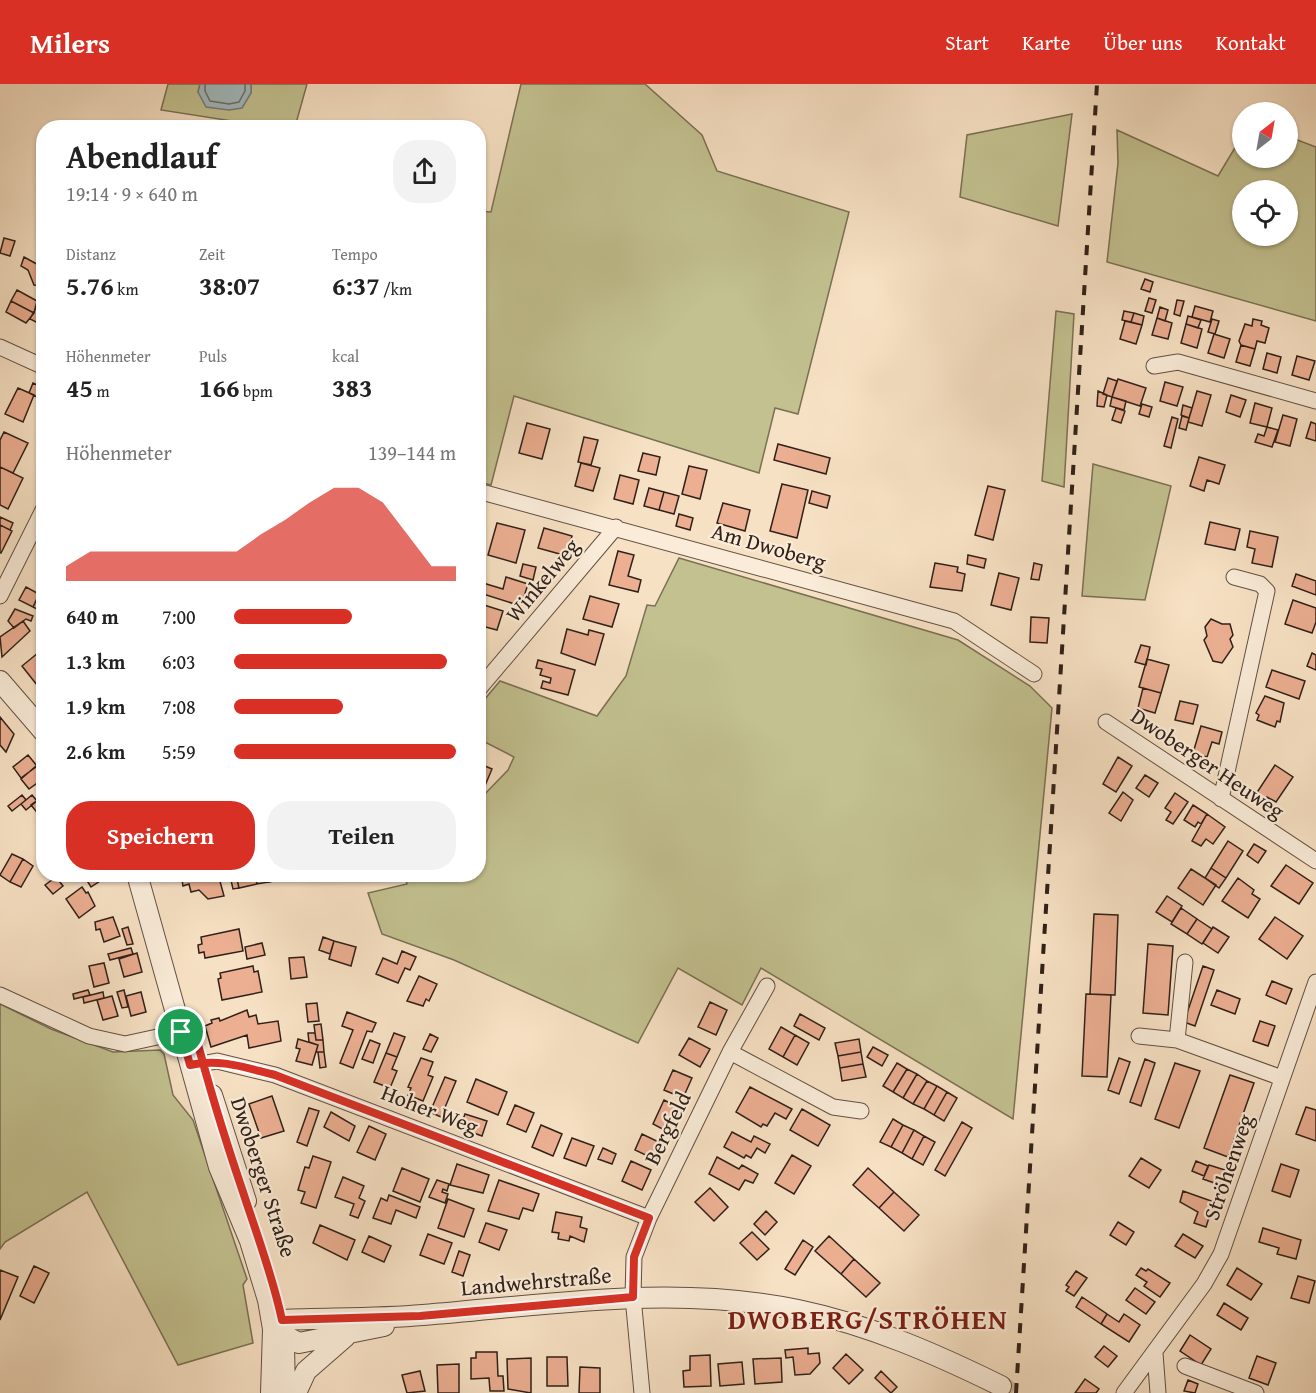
<!DOCTYPE html>
<html lang="de">
<meta charset="utf-8">
<style>
:root{--surface:#fff;--page:#f2f2f2;--text:#222;--muted:#767676;--accent:#d93025}
body{margin:0;font-family:"Gentium Book Plus",serif;background:var(--page);color:var(--text);height:100vh;display:flex;flex-direction:column;font-size:22px;white-space:nowrap}
*{box-sizing:border-box;margin:0}
p{font-size:20px;color:var(--muted)}
.icon{flex:none;width:33px;height:33px;fill:none;stroke:currentColor;stroke-width:2;stroke-linecap:round;stroke-linejoin:round}
.map{position:relative;flex:1;overflow:hidden}
.panel{position:absolute;left:36px;top:36px;width:450px;height:762px;display:flex;flex-direction:column;background:var(--surface);border-radius:24px;box-shadow:0 2px 4px #0004}
.panel>*{flex:none}
.needle{width:39px;rotate:31deg}
.tools{position:absolute;left:1232px;top:18px;display:grid;gap:12px}
.tools a{display:grid;place-items:center;width:66px;height:66px;border-radius:50%;background:var(--surface);box-shadow:0 2px 4px #0004;font-size:30px}
.pin{position:absolute;display:grid;place-items:center;width:51px;height:51px;color:#fff;margin:-26px;border:3px solid #fff;border-radius:50%;box-shadow:0 2px 6px #0007}
.round{display:grid;place-items:center;flex:none;width:63px;height:63px;border-radius:24px;background:var(--page)}
.summary{display:flex;align-items:center;justify-content:space-between;height:102px;padding:0 30px}
h1{font-size:33px;font-weight:600;line-height:45px}
.metrics{display:grid;grid-template-columns:repeat(3,1fr);gap:9px;height:102px;padding:6px 30px}
.metrics div{display:grid;align-content:center}
.metrics b{font-size:26px;font-weight:600}
.metrics small{font-size:16px;font-weight:400}
.metrics p{font-size:16px}
.chart{height:168px;padding:12px 30px}
.chart p{display:flex;justify-content:space-between}
.chart svg{width:100%;height:108px;margin-top:6px;fill:var(--accent);opacity:.7}
.action{display:flex;gap:12px;margin-top:auto;padding:12px 30px}
.action a{flex:1;height:69px;border-radius:24px;background:var(--accent);color:#fff;font-size:24px;font-weight:600;line-height:69px;text-align:center}
.action a+a{background:var(--page);color:var(--text)}
ul{padding:0 30px;list-style:none;font-size:20px}
li{display:grid;grid-template-columns:96px 72px 1fr;align-items:center;height:45px}
li i{height:15px;border-radius:8px;background:var(--accent)}
header{display:flex;align-items:center;gap:36px;box-sizing:border-box;height:84px;padding:0 30px;background:var(--accent);color:#fff}
header strong{font-size:28px}
nav{display:flex;gap:33px;margin-inline-start:auto;font-size:21px}
.map>svg:first-child{display:block}
</style>
<header>
<strong>Milers</strong>
<nav><a>Start</a><a>Karte</a><a>Über uns</a><a>Kontakt</a></nav>
</header>
<div class="map">
<svg width="1316" height="1309" viewBox="0 0 1316 1309">
<rect width="100%" height="100%" fill="#f7e1c4"/>
<filter id="stains"><feTurbulence type="fractalNoise" baseFrequency=".00333" numOctaves="4"/><feColorMatrix values="0 0 0 0 .2 0 0 0 0 .09 0 0 0 0 .02 0 0 0 .5 -.17"/></filter>
<radialGradient id="worn" r=".72"><stop offset=".6" stop-color="#630" stop-opacity="0"/><stop offset="1" stop-color="#630" stop-opacity=".3"/></radialGradient>
<path fill="#c3c190" stroke="#7a7054" stroke-width="1.5" fill-rule="evenodd" d="M168 0H200L198 8 251 9V0H307L295 43H270L161 26Z
M521 0H645L702 51 717 87 849 128 798 330 775 324 759 389 514 312 491 401 479 398V127L491 128Z
M1072 30 1058 142 960 113 967 51Z
M1117 46 1218 92 1242 52V74H1287V52L1316 63V237L1107 178 1118 79ZM1242 106H1287V152H1242Z
M1056 227 1074 230 1064 403 1042 397Z
M1093 380 1171 402 1145 516 1082 512Z
M679 474 958 556 1030 602 1052 624 1013 1035 761 884 742 921 678 884 638 959 454 876 382 850 368 809 407 800 405 791 478 790 479 716 508 686 514 673 479 655V622L500 597 597 632 626 592 647 521 655 522Z
M0 920 51 945 113 968 160 966 164 970 173 1011 193 1036 247 1195 243 1201 253 1259 178 1281 87 1108 5 1158 0 1165Z"/>
<path fill="#a2bbbf" stroke="#747d7d" stroke-width="1.5" d="M200 0H251V9L242 24 229 26 206 23 198 8Z"/>
<g fill="none" stroke-linecap="round" stroke-linejoin="round">
<path stroke="#696e6c" stroke-width="1.5" d="M205 0V7L210 17 229 20 239 18 245 7V0"/>
</g>
<path fill="#ecaf92" stroke="#302019" stroke-width="1.5" d="M4 154 15 157 10 172 0 169Z
M24 173 44 184V202L34 201 28 186 21 182Z
M1145 195 1153 198 1150 208 1141 205Z
M17 206 37 217 34 229 11 217Z
M1149 214 1156 216 1152 229 1145 227Z
M1177 216 1184 217 1180 232 1174 230Z
M11 217 34 229 26 239 6 228Z
M37 222 44 225 40 240 30 235Z
M1195 222 1213 227 1210 238 1192 233Z
M1160 223 1168 226 1165 237 1157 234Z
M1124 227 1134 229 1131 238 1122 236Z
M1134 229 1144 232 1142 241 1131 238Z
M1188 232 1201 236 1198 244 1186 240Z
M1157 234 1172 239 1168 255 1152 251Z
M1212 235 1219 237 1215 250 1208 248Z
M1253 235 1262 237 1261 241 1269 244 1265 259 1257 257 1255 265 1241 261 1239 257 1245 240 1252 242Z
M1125 237 1142 241 1136 260 1120 255Z
M1186 240 1202 245 1197 264 1181 259Z
M1214 250 1230 255 1224 274 1208 269Z
M1241 261 1255 265 1250 282 1236 278Z
M1267 269 1281 273 1277 289 1263 285Z
M1297 272 1315 277 1309 296 1292 291Z
M1108 294 1117 297 1112 313 1103 310Z
M1118 295 1146 304 1140 322 1112 313Z
M1165 298 1183 303 1177 322 1160 317Z
M33 299 44 304 39 314 29 309Z
M18 304 34 311 23 338 5 330Z
M1098 307 1107 311 1104 323 1097 322Z
M1197 307 1211 311 1202 342 1188 338Z
M1231 311 1246 316 1240 333 1226 328Z
M1112 313 1126 317 1124 326 1110 322Z
M1255 319 1272 324 1267 343 1250 339Z
M1142 320 1152 323 1149 333 1139 330Z
M1183 321 1192 324 1189 334 1181 331Z
M1116 324 1125 327 1121 339 1112 336Z
M1283 331 1297 335 1290 362 1275 358Z
M1182 332 1189 334 1186 346 1179 344Z
M1172 333 1178 335 1171 364 1164 362Z
M1311 338 1316 340V357L1306 354Z
M527 339 550 345 542 375 519 369Z
M1267 343 1278 346 1272 363 1255 358 1258 350 1264 352Z
M4 348 28 359 13 389 0 383V356Z
M584 353 598 356 591 381 578 378Z
M778 360 830 374 826 390 774 376Z
M643 369 660 373 656 391 638 387Z
M1199 373 1225 381 1219 400 1207 396 1204 407 1190 402Z
M581 379 600 384 593 407 575 402Z
M689 382 707 386 700 415 682 410Z
M0 383 23 394 8 425 0 421Z
M620 391 639 396 633 420 614 415Z
M782 400 808 406 797 454 770 447Z
M988 402 1005 406 993 456 975 451Z
M649 404 664 408 659 426 644 422Z
M812 407 830 412 827 424 809 419Z
M664 408 679 412 674 430 659 426Z
M723 419 750 426 745 447 717 439Z
M679 430 693 434 690 446 676 442Z
M0 433 13 439 10 446 0 441Z
M1210 438 1240 445 1235 466 1205 460Z
M497 439 525 446 516 479 488 471Z
M0 441 12 447 1 469H0Z
M544 444 572 452 567 472 538 464Z
M1250 447 1278 453 1272 483 1252 479 1255 465 1247 463Z
M618 467 634 471 628 492 641 496 638 508 609 501Z
M968 471 986 475 984 484 967 480Z
M935 479 958 483 957 488 965 490 962 507 930 503Z
M1034 479 1042 481 1039 496 1031 495Z
M523 480 536 483 533 496 520 492Z
M999 489 1019 494 1011 526 991 521Z
M1296 490 1316 497V511L1292 502Z
M506 493 528 500 521 522 480 509 483 499 503 505Z
M26 503 39 510 33 523 19 516Z
M40 509 44 511V529L33 523Z
M590 512 619 520 612 543 583 535Z
M1293 516 1316 524V538L1312 549 1285 540Z
M484 521 503 527 497 546 478 541Z
M15 525 33 532 31 537 26 535 14 544 8 537Z
M1031 533 1049 534 1047 559 1030 558Z
M1211 535 1222 540H1230L1233 551 1230 555 1233 563 1222 579 1213 577 1204 556 1207 552 1205 543Z
M23 537 30 547 2 573 0 553Z
M567 545 588 551 589 546 604 550 595 581 561 569Z
M1141 561 1150 563 1146 581 1135 578Z
M44 564V596L37 601 22 582Z
M1312 569 1316 571V586L1307 582Z
M1147 575 1169 581 1161 609 1139 603Z
M538 576 575 586 568 611 541 604 543 597 550 599 551 594 540 591 542 585 536 584Z
M1272 586 1305 597 1299 615 1266 603Z
M1143 604 1161 609 1155 629 1138 624Z
M1265 612 1284 619 1280 638 1277 637 1275 643 1257 636 1259 631 1256 629Z
M1180 617 1198 621 1193 640 1175 636Z
M0 633 14 650 6 668 0 661Z
M1201 642 1222 648 1219 660 1212 658 1207 673 1193 669Z
M28 671 37 682 21 694 13 683Z
M1118 673 1132 682 1116 708 1103 700Z
M478 679 492 685 484 704 478 702Z
M1275 681 1293 693 1276 718 1267 713 1263 718 1254 713Z
M36 682 44 694 29 705 21 695Z
M1145 691 1158 699 1149 713 1136 704Z
M1123 708 1133 716 1121 737 1109 729Z
M1175 709 1188 718 1173 740 1166 736 1171 728 1165 724Z
M22 711 26 716 12 727 8 722Z
M32 711 37 717 26 726 21 720Z
M42 713 44 727 39 731 31 721Z
M1193 721 1207 730 1201 740 1198 738 1195 743 1184 736Z
M1207 730 1225 743 1213 760 1206 755 1201 762 1192 757Z
M1228 757 1243 767 1226 794 1211 784Z
M1254 760 1266 767 1258 779 1247 771Z
M12 770 23 775 10 798 0 791Z
M23 775 33 782 21 803 10 798Z
M1286 781 1313 799 1299 820 1271 802Z
M1211 784 1226 794 1219 804 1205 794Z
M1191 785 1216 801 1203 821 1178 804Z
M87 790H104L106 793 91 803 84 792Z
M181 790H218L224 812 208 815 199 806 191 808 189 800 183 802Z
M255 790 257 800 239 804 236 790Z
M267 790H286L287 794 269 798Z
M267 790 269 798 257 800 255 791Z
M236 791 239 804 233 805 230 792Z
M56 793 63 802 53 810 45 801Z
M1238 794 1254 806 1252 810 1260 815 1248 834 1222 817Z
M82 803 86 809 88 808 95 822 79 834 66 815Z
M1167 812 1182 822 1172 838 1156 828Z
M1181 824 1197 835 1187 850 1171 840Z
M1094 830 1118 831 1115 911 1090 910Z
M113 833 120 852 104 858 100 845 96 846 95 838Z
M1275 833 1303 852 1287 875 1259 855Z
M1197 835 1212 845 1202 860 1187 850Z
M128 843 133 860 127 861 122 845Z
M1213 843 1229 853 1218 869 1203 859Z
M239 845 243 867 205 874 204 868 199 869 198 861 202 860 201 853Z
M323 853 334 857 330 870 319 866Z
M334 857 356 863 351 882 329 875Z
M262 859 265 871 247 875 245 863Z
M1148 860 1173 862 1168 931 1143 929Z
M131 864 133 870 110 876 108 870Z
M402 867 416 873 410 886 405 884 398 899 376 890 383 874 397 880Z
M137 869 142 888 124 893 119 875Z
M304 873 307 893 291 895 289 874Z
M104 879 109 899 94 903 89 882Z
M253 882 254 888 258 887 262 908 222 916 218 895 221 894 220 889Z
M1203 882 1214 886 1195 942 1184 938Z
M419 892 437 900 429 917 426 915 423 922 407 917Z
M1272 897 1292 905 1286 920 1266 911Z
M88 906 90 911 74 915 73 910Z
M124 906 128 923 122 924 117 908Z
M1217 906 1240 915 1235 930 1211 921Z
M103 908 104 914 84 919 83 913Z
M141 908 146 928 131 932 126 912Z
M1086 910 1111 911 1107 993 1082 992Z
M112 912 118 932 103 936 97 916Z
M710 918 727 926 716 951 698 943Z
M317 919 319 937 308 938 306 920Z
M247 926 249 933 256 931 258 940 278 937 281 957 249 964 247 951 211 963 205 942 212 939 211 936 219 934 220 937Z
M347 928 376 939 372 948 367 947 353 984 340 979 353 946 342 942Z
M800 930 825 944 819 956 794 942Z
M1260 937 1275 942 1268 962 1253 957Z
M321 940 323 956H316L314 941Z
M781 943 795 951 783 973 769 965Z
M308 949H315L316 956H323L324 968H316L318 961 309 958Z
M394 949 405 953 397 973 386 969Z
M430 950 438 954 431 968 423 965Z
M795 951 809 959 797 981 783 973Z
M689 954 710 965 700 983 679 971Z
M298 955 318 961 312 981 296 977 300 965 296 964Z
M859 955 861 968 838 972 835 959Z
M370 956 380 960 373 979 362 975Z
M873 963 888 971 882 982 867 973Z
M318 968H324L326 983 320 984Z
M861 968 863 980 840 984 838 972Z
M386 969 397 973 392 985 397 987 390 1004 374 998Z
M421 974 433 978 428 991 433 993 423 1017 408 1011 411 1004 408 1003Z
M1119 974 1130 978 1119 1010 1108 1006Z
M1145 975 1155 979 1141 1022 1130 1018Z
M897 979 907 985 893 1008 883 1002Z
M1175 979 1200 987 1179 1044 1155 1035Z
M863 980 866 993 842 997 840 984Z
M907 985 917 990 903 1014 893 1008Z
M673 986 692 994 683 1014 664 1006Z
M917 990 927 997 913 1020 903 1014Z
M1230 991 1254 999 1228 1073 1204 1064Z
M445 993 456 997 441 1033 430 1028Z
M476 995 507 1008 498 1031 467 1018Z
M927 997 937 1002 924 1025 913 1020Z
M937 1002 947 1008 934 1031 924 1025Z
M750 1003 792 1025 786 1035 775 1029 767 1042 763 1040 761 1043 736 1028Z
M947 1008 957 1014 944 1037 934 1031Z
M272 1012 284 1047 261 1054 249 1020Z
M664 1016 680 1024 668 1048 653 1040Z
M515 1021 534 1029 526 1048 507 1040Z
M1306 1023 1316 1026V1057L1296 1050Z
M309 1024 319 1027 307 1062 297 1058Z
M802 1025 830 1041 818 1062 790 1046Z
M331 1028 355 1042 349 1057 324 1043Z
M465 1030 487 1037 482 1052 460 1044Z
M893 1035 903 1041 891 1063 880 1058Z
M962 1038 972 1044 945 1092 935 1086Z
M541 1041 562 1050 553 1072 532 1063Z
M903 1041 914 1046 902 1069 891 1063Z
M369 1042 386 1050 375 1076 357 1068Z
M914 1046 924 1052 912 1075 902 1069Z
M732 1048 751 1058 754 1052 770 1060 765 1069 757 1064 751 1074 746 1071 744 1074 724 1063Z
M642 1050 663 1060 656 1076 635 1066Z
M924 1052 935 1058 923 1081 912 1075Z
M572 1054 594 1062 586 1082 564 1074Z
M603 1064 616 1070 612 1080 598 1075Z
M792 1071 811 1082 794 1110 775 1099Z
M313 1072 331 1078 316 1124 301 1119 305 1108 298 1106 305 1083 309 1084Z
M717 1073 739 1085 742 1081 758 1090 753 1099 745 1096 739 1106 709 1090Z
M1141 1074 1161 1086 1149 1104 1129 1092Z
M631 1077 651 1086 642 1106 622 1097Z
M1196 1077 1208 1082 1204 1092 1192 1087Z
M457 1080 489 1091 483 1109 450 1101Z
M1281 1080 1299 1086 1290 1113 1272 1107Z
M1209 1081 1225 1086 1220 1101 1203 1095Z
M402 1084 429 1095 420 1118 393 1107Z
M868 1084 894 1108 879 1124 853 1101Z
M343 1093 364 1102 359 1114 365 1117 358 1134 350 1131 354 1120 335 1113Z
M437 1096 449 1100 447 1107 443 1105 442 1108 448 1110 445 1119 429 1113Z
M499 1096 539 1110 533 1127 523 1124 519 1135 488 1127Z
M710 1104 728 1123 714 1137 695 1118Z
M1183 1107 1214 1118 1206 1143 1194 1139 1198 1128 1180 1118Z
M894 1108 919 1131 904 1147 879 1124Z
M389 1111 420 1123 416 1134 396 1126 391 1140 373 1134 381 1114 387 1117Z
M448 1115 474 1125 464 1153 438 1144Z
M766 1127 777 1138 765 1151 754 1140Z
M556 1128 582 1133 580 1143 587 1145 584 1158 570 1152 569 1157 558 1155 559 1149 552 1148Z
M1118 1138 1134 1148 1126 1161 1110 1151Z
M486 1139 507 1146 499 1166 479 1158Z
M320 1141 355 1156 347 1176 313 1159Z
M1263 1144 1301 1156 1296 1175 1277 1170 1279 1164 1259 1158Z
M752 1148 769 1165 757 1176 740 1159Z
M428 1150 452 1159 444 1180 420 1171Z
M1183 1150 1203 1162 1195 1174 1175 1162Z
M369 1152 391 1162 384 1178 362 1168Z
M829 1152 854 1175 841 1190 815 1167Z
M803 1156 813 1163 795 1191 785 1185Z
M459 1167 470 1171 463 1192 452 1188Z
M854 1175 880 1199 866 1213 841 1190Z
M34 1182 49 1189 34 1219 20 1212Z
M1141 1184 1146 1187 1148 1185 1170 1199 1160 1213 1144 1202 1147 1198 1136 1191Z
M1237 1184 1262 1200 1251 1216 1227 1201Z
M0 1186 18 1193 0 1236Z
M1076 1187 1087 1194 1074 1212 1066 1207 1069 1203 1066 1201Z
M1298 1192 1315 1197 1309 1219 1291 1214Z
M1135 1204 1155 1218 1146 1230 1126 1216Z
M1082 1213 1107 1230 1101 1240 1076 1223Z
M1224 1219 1248 1234 1241 1246 1217 1231Z
M1107 1230 1119 1238 1124 1230 1140 1241 1129 1258 1101 1240Z
M1190 1251 1211 1265 1201 1281 1180 1267Z
M1104 1262 1117 1272 1108 1283 1095 1273Z
M808 1264V1270L819 1269 820 1279 810 1290 795 1291 793 1273 786 1274 785 1266Z
M476 1268H497L498 1292H503L504 1307H490L489 1294 471 1295V1274H476Z
M846 1270 863 1286 849 1300 833 1284Z
M710 1271 711 1302 684 1303 683 1287 690 1286V1272Z
M1257 1272 1276 1279 1268 1301 1249 1294Z
M547 1273H567L568 1302H547Z
M531 1274V1309L508 1305 507 1275Z
M781 1274 782 1298 755 1300 753 1275Z
M742 1278 744 1300 720 1302 718 1280Z
M459 1280V1309H438L437 1281Z
M580 1283 600 1284V1309H579Z
M420 1287 425 1307 407 1309 402 1291Z
M881 1287 897 1303 891 1309 875 1294Z
M1085 1295 1099 1305 1096 1309H1075Z
M1188 1296 1198 1300 1195 1309 1184 1307Z"/>
<g fill="none" stroke-linecap="round" stroke-linejoin="round">
<path stroke="#cfbaa2" stroke-width="20" stroke-dasharray="20 10" stroke-linecap="butt" d="M1001 1302 1012 1309"/>
<defs>
<path id="minor" d="M0 263 44 283
M1154 282 1178 278 1316 317
M478 407 954 537 1034 590
M0 512 44 424
M478 606 616 443
M1106 638 1316 777
M1221 715 1267 507 1260 500 1234 493
M0 911 89 952 125 960 194 945
M1139 952 1177 956 1282 994
M1177 956 1185 878
M730 968 833 1023 861 1027
M190 982 217 977 275 991 649 1134
M1155 1269 1158 1309
M1185 1282 1256 1309
M642 1309 633 1213 634 1173 649 1134 730 968 767 902
M1124 1309 1204 1200 1221 1170 1316 898"/>
<path id="tertiary" d="M0 597 44 648
M137 790 219 1083 250 1157 268 1216 273 1245 271 1309
M212 1011 246 1117
M273 1245 282 1236C329 1234 376 1235 423 1231 548 1221 673 1200 798 1226 870 1241 936 1270 1001 1302
M275 1247 299 1259 384 1242
M284 1261 285 1309
M296 1309 306 1287 345 1253"/>
</defs>
<use href="#minor" stroke="#625044" stroke-width="17"/>
<use href="#tertiary" stroke="#625044" stroke-width="22"/>
<use href="#minor" stroke="#faecd9" stroke-width="15"/>
<use href="#tertiary" stroke="#faecd9" stroke-width="20"/>
<path stroke="#302019" stroke-width="4" stroke-dasharray="10 10" stroke-linecap="butt" d="M1016 1309 1097 0"/>
</g>
<g fill="none" stroke-linecap="round" stroke-linejoin="round">
<defs>
<path id="route" d="M181 948 190 981C220 974 246 984 275 991L649 1134 634 1173 633 1213 420 1232 282 1236C273 1193 257 1151 243 1108 225 1055 208 1000 194 945L181 948"/>
</defs>
<use href="#route" stroke="#fff" stroke-width="12"/>
<use href="#route" stroke="#d93025" stroke-width="8"/>
</g>
<g text-anchor="middle" stroke-width="4.5" stroke-linejoin="round" paint-order="stroke">
<g font-size="22" fill="#302019" stroke="#faecd9">
<text transform="translate(769 462) rotate(16)" y="8">Am Dwoberg</text>
<text transform="translate(542 496) rotate(-50)" y="8">Winkelweg</text>
<text transform="translate(1208 679) rotate(34)" y="8">Dwoberger Heuweg</text>
<text transform="translate(430 1025) rotate(21)" y="8">Hoher Weg</text>
<text transform="translate(667 1044) rotate(-64)" y="8">Bergfeld</text>
<text transform="translate(1228 1083) rotate(-71)" y="8">Ströhenweg</text>
<text transform="translate(264 1093) rotate(72)" y="8">Dwoberger Straße</text>
<text transform="translate(536 1197) rotate(-5)" y="8">Landwehrstraße</text>
</g>
<g font-size="28" font-weight="bold" letter-spacing="1.5" fill="#7a1f14" stroke="#faecd9">
<text x="868" y="1245">DWOBERG/STRÖHEN</text>
</g>
</g>
<rect width="100%" height="100%" filter="url(#stains)"/>
<rect width="100%" height="100%" fill="url(#worn)"/>
</svg>
<div class="tools">
<a><svg class="needle" viewBox="-14 -14 28 28"><path d="M0-13l5 13h-10z" fill="#e53935"/><path d="M0 13l5-13h-10z" fill="#767676"/></svg></a>
<a><svg class="icon" aria-label="locate" viewBox="0 0 24 24"><circle cx="12" cy="12" r="6"/><path d="M12 2v4M12 18v4M2 12h4M18 12h4"/></svg></a>
</div>
<div class="pin" style="left:181px;top:948px;background:#1e9e55"><svg class="icon" aria-label="arrive" viewBox="0 0 24 24"><path d="M6 21V4h12l-3 4 3 4H6"/></svg></div>
<section class="panel">
<div class="summary"><div><h1>Abendlauf</h1><p>19:14 · 9 × 640 m</p></div><a class="round"><svg class="icon" aria-label="share" viewBox="0 0 24 24"><path d="M12 15V3M7 8l5-5 5 5M5 13v7h14v-7"/></svg></a></div>
<div class="metrics">
<div><p>Distanz</p><b>5.76<small> km</small></b></div>
<div><p>Zeit</p><b>38:07</b></div>
<div><p>Tempo</p><b>6:37<small> /km</small></b></div>
</div>
<div class="metrics">
<div><p>Höhenmeter</p><b>45<small> m</small></b></div>
<div><p>Puls</p><b>166<small> bpm</small></b></div>
<div><p>kcal</p><b>383</b></div>
</div>
<div class="chart"><p><span>Höhenmeter</span>139–144 m</p>
<svg viewBox="0 0 160 44" preserveAspectRatio="none"><path d="M0 44V38L10 32L20 32L30 32L40 32L50 32L60 32L70 32L80 25L90 19L100 12L110 6L120 6L130 12L140 25L150 38L160 38V44z"/></svg>
</div>
<ul>
<li><b>640 m</b>7:00<i style="width:53%"></i></li>
<li><b>1.3 km</b>6:03<i style="width:96%"></i></li>
<li><b>1.9 km</b>7:08<i style="width:49%"></i></li>
<li><b>2.6 km</b>5:59<i style="width:100%"></i></li>
</ul>
<div class="action"><a>Speichern</a><a>Teilen</a></div>
</section>
</div>
